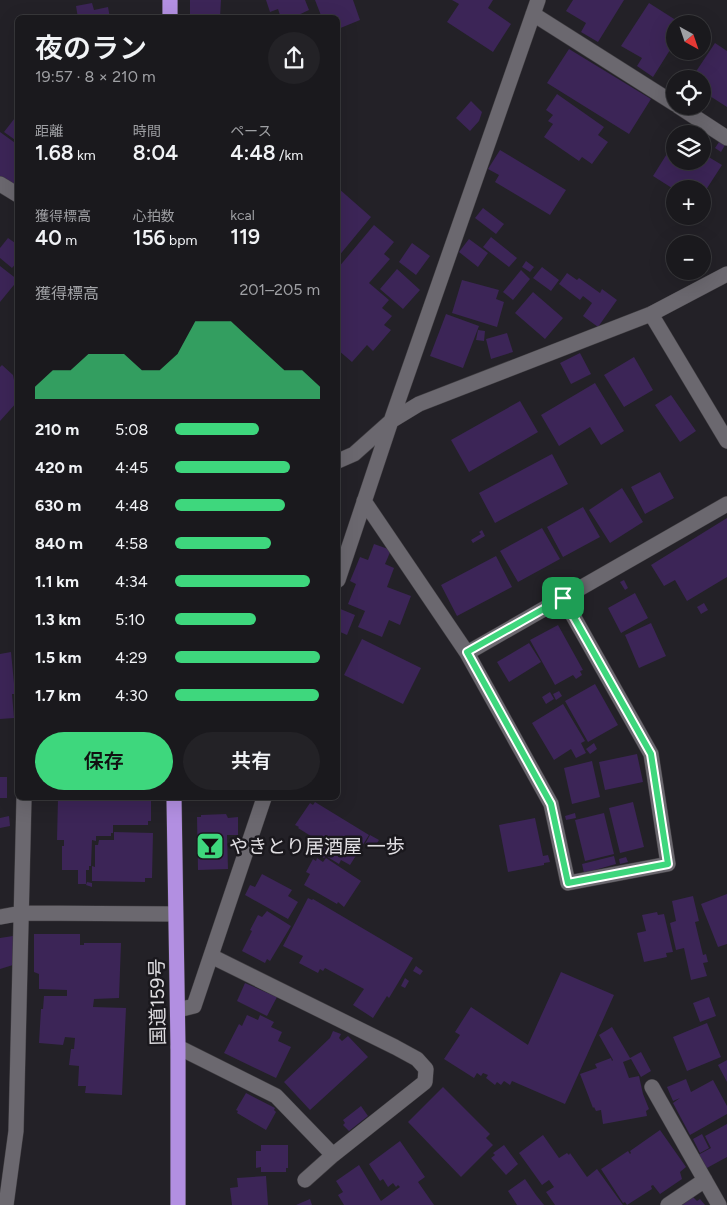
<!DOCTYPE html>
<html lang="ja">
<meta charset="utf-8">
<style>
:root{--surface:#1a191d;--page:#232226;--text:#f1f3f6;--muted:#9fa0a4;--line:#38383b;--accent:#3ed77d}
body{margin:0;font-family:Figtree,"Noto Sans JP",sans-serif;background:var(--page);color:var(--text);height:100vh;display:flex;flex-direction:column;font-size:19px;white-space:nowrap}
*{box-sizing:border-box;margin:0}
p{font-size:16px;color:var(--muted)}
.icon{flex:none;width:28px;height:28px;fill:none;stroke:currentColor;stroke-width:2;stroke-linecap:round;stroke-linejoin:round}
.map{position:relative;flex:1;overflow:hidden}
.sheet{position:absolute;left:15px;top:15px;width:325px;height:785px;display:flex;flex-direction:column;background:var(--surface);border-radius:8px;box-shadow:0 5px 20px #0002,0 0 0 1px var(--line)}
.sheet>*{flex:none}
.needle{width:32px;rotate:140deg}
.fabs{position:absolute;left:666px;top:15px;display:grid;gap:10px}
.fabs a{display:grid;place-items:center;width:45px;height:45px;border-radius:50%;background:var(--surface);box-shadow:0 5px 20px #0002,0 0 0 1px var(--line);font-size:25px}
.pin{position:absolute;display:grid;place-items:center;width:42px;height:42px;color:#fff;margin:-21px;border-radius:10px;box-shadow:0 2px 8px #0006}
.round{display:grid;place-items:center;flex:none;width:52px;height:52px;border-radius:26px;background:var(--page)}
.summary{display:flex;align-items:center;justify-content:space-between;height:85px;padding:0 20px}
h1{font-size:28px;font-weight:600;line-height:38px}
.metrics{display:grid;grid-template-columns:repeat(3,1fr);gap:8px;height:85px;padding:5px 20px}
.metrics div{display:grid;align-content:center}
.metrics b{font-size:21px;font-weight:600}
.metrics small{font-size:14px;font-weight:400}
.metrics p{font-size:14px}
.chart{height:140px;padding:10px 20px}
.chart p{display:flex;justify-content:space-between}
.chart svg{width:100%;height:90px;margin-top:5px;fill:var(--accent);opacity:.7}
.primary-button{display:flex;gap:10px;margin-top:auto;padding:10px 20px}
.primary-button a{flex:1;height:58px;border-radius:30px;background:var(--accent);color:#111;font-size:20px;font-weight:600;line-height:58px;text-align:center}
.primary-button a+a{background:var(--page);color:var(--text)}
ul{padding:0 20px;list-style:none;font-size:16px}
li{display:grid;grid-template-columns:80px 60px 1fr;align-items:center;height:38px}
li i{height:12px;border-radius:6px;background:var(--accent)}
.map>svg:first-child{display:block}
</style>
<div class="map">
<svg width="727" height="1205" viewBox="0 0 727 1205">
<rect width="100%" height="100%" fill="#232127"/>
<path fill="#3c2557" d="M190 0H221L220 18H190Z
M266 0H305L309 10 292 18H281L278 9 270 12Z
M315 0H353L360 20 338 29V18H322Z
M452 0H493L488 8 511 24 493 52 447 22 459 4Z
M573 0H624L598 42 581 32 586 23 566 11Z
M92 3 94 10 108 7 110 18H78L76 6Z
M649 3 682 24H675V42L653 77 637 66 642 58 621 46Z
M715 43 727 51V107L702 91V79H691Z
M569 49 651 99 629 134 547 83Z
M557 94 604 127 598 135 608 142 592 164 582 157 579 161 544 137 553 124 548 121 553 115 546 110Z
M471 101 482 112 479 121 470 131 456 118Z
M18 114V142L4 132Z
M0 132 18 145V192L0 180Z
M675 141V161H702V153L722 165 702 196V189H675V190L653 176Z
M719 142 725 145 721 152 715 148Z
M500 150 566 190 550 215 495 182 499 175 488 169Z
M338 188 371 217 338 257Z
M483 208 504 224 496 234 475 218Z
M374 225 394 242 384 254 390 259 369 283 389 300 382 308 392 316 384 325 391 330 373 351 367 345 352 362 338 350V345L341 341 338 339V268Z
M491 237 517 258 509 267 483 247Z
M8 238 18 245V261L12 268 0 258V248Z
M469 239 488 253 478 267 459 252Z
M412 243 430 256 416 275 399 262Z
M526 261 534 267 530 272 522 267Z
M0 266 18 280 0 302Z
M542 267 559 280 551 291 533 278Z
M397 269 420 290 403 309 380 289Z
M521 270 530 279 513 300 503 292Z
M567 273 577 280 579 278 600 293 602 289 617 300 598 327 583 316 592 303 583 296 580 300 559 284Z
M462 280 499 290 496 299 504 302 497 327 452 313Z
M533 292 563 318 545 339 515 313Z
M446 314 479 326 463 368 430 356Z
M478 330 485 331 484 341 476 340Z
M507 333 513 352 491 359 486 339Z
M580 353 591 374 571 384 560 363Z
M634 357 653 390 624 407 604 375Z
M2 365 13 375 14 380 18 383V401L0 421V367Z
M595 383 624 431 601 445 590 427 559 446 541 415Z
M671 395 696 431 680 442 655 405Z
M520 401 538 432 469 472 451 440Z
M552 454 568 484 495 523 479 493Z
M660 472 674 498 645 514 631 487Z
M622 488 643 522 610 543 589 510Z
M583 507 600 537 563 557 547 527Z
M727 518V577L687 601 675 580 664 586 651 565Z
M542 528 560 559 518 582 500 551Z
M482 530 485 536 473 543 471 540 481 534 479 532Z
M374 544 391 550 385 564 394 568 387 587 411 596 400 625 389 620 382 637 358 627 365 611 348 604 356 584 350 581 360 557 368 560Z
M496 556 512 587 457 616 441 585Z
M624 580 628 588 625 590 620 582Z
M635 593 648 618 621 633 608 608Z
M704 603 708 610 701 614 697 607Z
M338 608 355 615 347 635 338 631Z
M651 623 666 656 639 668 625 635Z
M558 625 583 670 580 671 582 675 576 679 573 675 555 685 530 640Z
M362 639 421 668 403 704 344 675Z
M529 643 541 662 509 682 497 662Z
M11 652 15 694H12L14 718 0 719V654Z
M595 684 618 725 588 742 565 701Z
M559 691 562 696 556 700 553 694Z
M550 692 554 699 546 704 542 697Z
M563 704 585 741 581 743 586 753 576 758 571 749 554 760 532 723Z
M594 743 597 749 590 754 586 749Z
M637 754 643 782 605 790 599 762Z
M592 761 600 797 572 804 564 768Z
M0 777H7V798H0Z
M58 798H151V821H148V825H113V833H111V836H96V841L92 840 91 866H89V870H86V884H78V870H62V846H64V840H57Z
M315 802 369 835 350 865 341 860 339 864 326 856 324 858 308 848 314 838 298 828 299 827 295 825 310 803 313 805Z
M633 802 644 847 620 853 609 808Z
M575 813 576 818 566 820 565 816Z
M604 813 614 854 585 861 575 820Z
M226 814 228 818 238 817V835H227L228 869 198 870 197 817H201V815Z
M9 816 10 826 0 828V818Z
M535 818 543 856 548 855 550 862 544 863V865L508 872 499 825Z
M114 832 153 833 152 878H145V882L92 881V866L95 867V845H98L99 840H114Z
M370 835 379 840 374 848 365 844Z
M614 856 616 864 584 873 582 864Z
M626 857 628 862 620 864 619 859Z
M317 858 323 862 326 858 361 881 344 907 338 902 337 904 304 885 310 874 306 872 313 859 316 861Z
M262 874 292 890 288 896 298 902 288 919 245 895 250 885 255 887Z
M87 882 92 883V887L86 885Z
M727 894V944L718 947 701 904Z
M693 896 699 921 695 922 703 955 706 954 708 962 703 963 707 976 691 980 684 948 676 950 670 923 676 921 672 901Z
M308 898 312 900 313 899 413 958 389 998 387 996 373 1018 353 1005 364 989 325 968 323 971 320 969 318 973 299 963 303 956 283 946Z
M267 911 291 926 270 961 267 959 265 963 242 951 252 931 250 930 258 915 262 917Z
M657 912 658 915 664 914 673 952 666 953 667 957 644 962 637 933 646 931 642 915Z
M34 934H80V945H84V943H121L119 998 94 999 93 1007 126 1008 122 1095 85 1093 86 1086H78L79 1066 69 1065 71 1049H74L75 1038 65 1037 63 1045 39 1043 41 1009H43L44 996H67V990L39 989V974L34 972Z
M13 936V965L0 969V938Z
M416 966 423 971 420 975 413 971Z
M561 972 614 995 565 1104 512 1081 510 1085 504 1081 501 1085 497 1082 495 1085 486 1078 488 1075 483 1073 481 1076 477 1073 474 1078 444 1059 460 1035 455 1032 471 1007 528 1045 526 1049Z
M405 978 409 981 405 988 401 986Z
M245 983 277 997 267 1016 237 1001Z
M709 997 716 1016 700 1022 693 1003Z
M247 1015 258 1020 260 1015 274 1022 271 1027 282 1032 278 1041 291 1047 276 1078 224 1053 239 1024 242 1026Z
M707 1023 721 1057 687 1071 673 1037Z
M612 1027 630 1058 641 1052 651 1071 641 1077 631 1059 623 1062 629 1078 639 1076 643 1094 649 1109 646 1111 647 1116 603 1124 601 1110 596 1111 594 1107 593 1108 580 1074 597 1068 595 1064 611 1058 612 1061 613 1060 599 1035Z
M333 1031 341 1034 339 1038 342 1041 348 1036 368 1057 310 1110 284 1082 330 1038Z
M727 1060V1082L718 1065Z
M686 1079 691 1092 713 1080 727 1106V1114L690 1135 673 1103 680 1098 673 1101 667 1087Z
M443 1087 490 1134 486 1138 493 1145 461 1177 408 1122Z
M246 1093 275 1108 274 1110 276 1112 266 1130 237 1113 238 1111 236 1110Z
M361 1106 368 1116 349 1131 343 1125 345 1123 343 1120Z
M727 1124V1157L705 1169 698 1155 711 1148 705 1136Z
M660 1130 686 1167 680 1172 682 1179 660 1194 653 1185 651 1186 652 1189 627 1205 625 1202 623 1203 601 1169 628 1151 630 1154 631 1153 630 1151Z
M702 1134 709 1148 700 1153 693 1139Z
M543 1135 559 1158 567 1153 569 1155 570 1153 587 1177 597 1169 623 1205H555L546 1192 554 1187 549 1180 542 1185 519 1153Z
M400 1141 425 1177 418 1182 434 1205H344L338 1195 343 1192 336 1181 359 1165 381 1201 400 1187 398 1185 396 1187 393 1183 388 1187 383 1179 380 1181 369 1164Z
M261 1145H288V1168H286V1172H261V1167L256 1168V1151H261Z
M504 1145 518 1164 506 1175 491 1158 495 1155 493 1153Z
M266 1176 268 1205H232L230 1188 238 1187 237 1178Z
M525 1179 536 1195 544 1205H517L510 1194 508 1191Z
M693 1197 697 1201 700 1199 705 1205H682Z
M310 1199 312 1205H296Z"/>
<g fill="none" stroke-linecap="round" stroke-linejoin="round">
<defs>
<path id="minor" d="M533 14 675 104
M678 106 727 138
M0 184 18 195
M651 314 727 441
M338 461 354 454 391 421 419 404 651 314 727 274
M364 501 467 653 551 804 568 883 668 864 651 754 563 598
M338 580 391 421 538 0
M467 653 727 504
M0 917 22 913 175 914
M211 956 395 1047 417 1059 426 1069 425 1082 333 1155 305 1180
M178 1010 194 1006 264 798
M178 1047 276 1096 333 1155
M652 1087 719 1205
M6 1205 16 1131 24 798
M668 1205 705 1180"/>
<path id="highway" d="M170 0V18
M174 798 178 1047V1205"/>
</defs>
<use href="#minor" stroke="#403e42" stroke-width="16"/>
<use href="#highway" stroke="#403e42" stroke-width="16"/>
<use href="#minor" stroke="#6b686f" stroke-width="15"/>
<use href="#highway" stroke="#b28fe1" stroke-width="15"/>
</g>
<g fill="none" stroke-linecap="round" stroke-linejoin="round">
<defs>
<path id="route" d="M563 598 651 754 668 864 568 883 551 804 467 652Z"/>
</defs>
<use href="#route" stroke="#fff" stroke-width="10"/>
<use href="#route" stroke="#3ed77d" stroke-width="6"/>
</g>
<defs>
<symbol id="bar-square" viewBox="-11 -11 22 22"><rect x="-9" y="-9" width="18" height="18" rx="4" fill="#3ed77d" stroke="#1a181d"/><path d="M-6-5H6L.8 .8V4.5H3.5V6h-7V4.5H-.8V.8Z" fill="#111"/></symbol>
</defs>
<g fill-rule="evenodd">
<use href="#bar-square" x="194" y="830" width="32" height="32"/>
</g>
<g text-anchor="middle" stroke-width="5" stroke-linejoin="round" paint-order="stroke">
<g font-size="19" fill="#e0dee2" stroke="#1a181d" text-anchor="start">
<text x="229" y="853">やきとり居酒屋 一歩</text>
</g>
<g font-size="19" fill="#e0dee2" stroke="#1a181d">
<text transform="translate(157 1002) rotate(-91)" y="7">国道159号</text>
</g>
</g>
</svg>
<div class="fabs">
<a><svg class="needle" viewBox="-14 -14 28 28"><path d="M0-13l5 13h-10z" fill="#e53935"/><path d="M0 13l5-13h-10z" fill="#9fa0a4"/></svg></a>
<a><svg class="icon" aria-label="locate" viewBox="0 0 24 24"><circle cx="12" cy="12" r="6"/><path d="M12 2v4M12 18v4M2 12h4M18 12h4"/></svg></a>
<a><svg class="icon" aria-label="layers" viewBox="0 0 24 24"><path d="M12 4l9 5-9 5-9-5zM3 14l9 5 9-5"/></svg></a>
<a>+</a>
<a>−</a>
</div>
<div class="pin" style="left:563px;top:598px;background:#1e9e55"><svg class="icon" aria-label="arrive" viewBox="0 0 24 24"><path d="M6 21V4h12l-3 4 3 4H6"/></svg></div>
<section class="sheet">
<div class="summary"><div><h1>夜のラン</h1><p>19:57 · 8 × 210 m</p></div><a class="round"><svg class="icon" aria-label="share" viewBox="0 0 24 24"><path d="M12 15V3M7 8l5-5 5 5M5 13v7h14v-7"/></svg></a></div>
<div class="metrics">
<div><p>距離</p><b>1.68<small> km</small></b></div>
<div><p>時間</p><b>8:04</b></div>
<div><p>ペース</p><b>4:48<small> /km</small></b></div>
</div>
<div class="metrics">
<div><p>獲得標高</p><b>40<small> m</small></b></div>
<div><p>心拍数</p><b>156<small> bpm</small></b></div>
<div><p>kcal</p><b>119</b></div>
</div>
<div class="chart"><p><span>獲得標高</span>201–205 m</p>
<svg viewBox="0 0 160 44" preserveAspectRatio="none"><path d="M0 44V38L10 30L20 30L30 22L40 22L50 22L60 30L70 30L80 22L90 6L100 6L110 6L120 14L130 22L140 30L150 30L160 38V44z"/></svg>
</div>
<ul>
<li><b>210 m</b>5:08<i style="width:58%"></i></li>
<li><b>420 m</b>4:45<i style="width:79%"></i></li>
<li><b>630 m</b>4:48<i style="width:76%"></i></li>
<li><b>840 m</b>4:58<i style="width:66%"></i></li>
<li><b>1.1 km</b>4:34<i style="width:93%"></i></li>
<li><b>1.3 km</b>5:10<i style="width:56%"></i></li>
<li><b>1.5 km</b>4:29<i style="width:100%"></i></li>
<li><b>1.7 km</b>4:30<i style="width:99%"></i></li>
</ul>
<div class="primary-button"><a>保存</a><a>共有</a></div>
</section>
</div>
